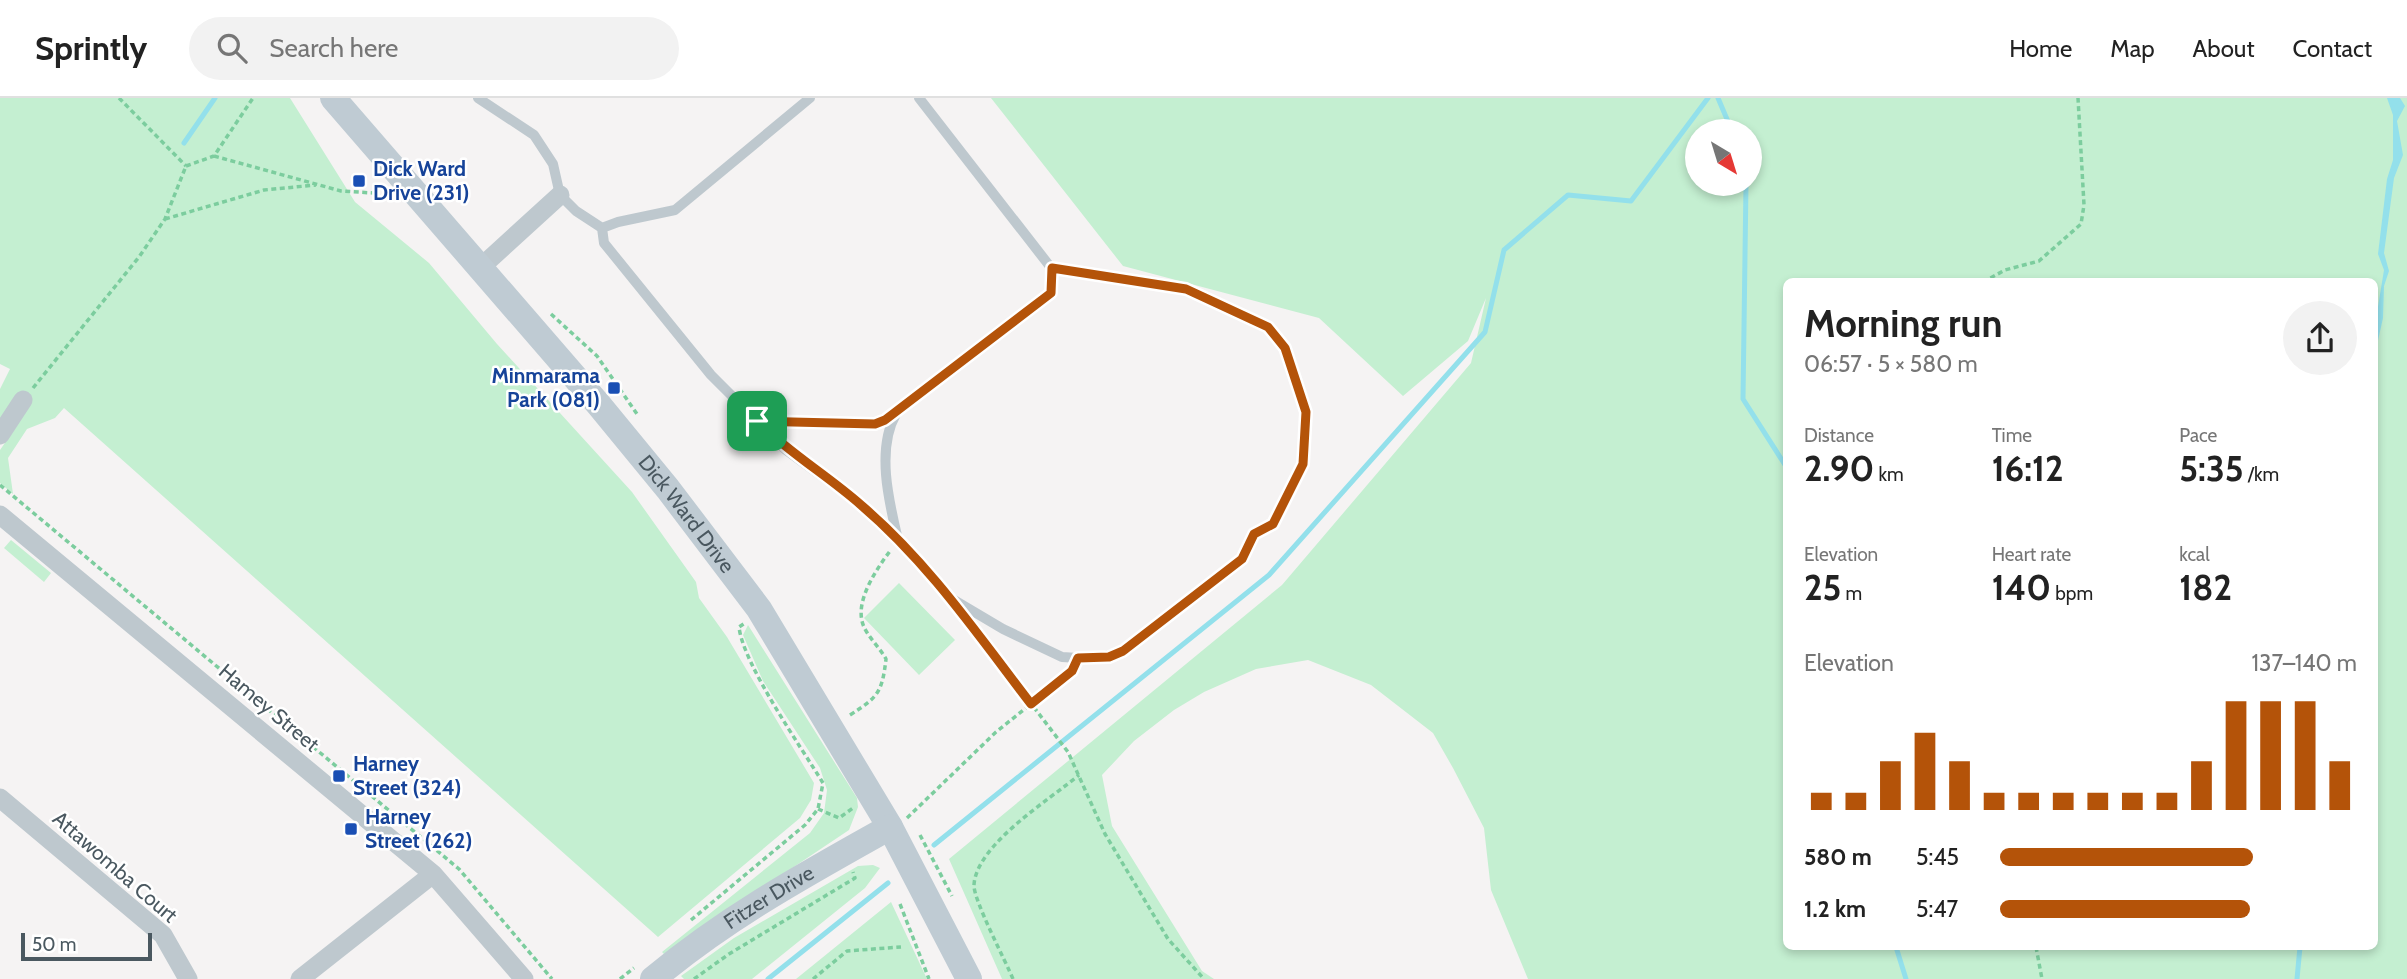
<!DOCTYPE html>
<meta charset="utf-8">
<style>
:root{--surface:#fff;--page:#f2f2f2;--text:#222;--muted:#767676;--line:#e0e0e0;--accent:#b45309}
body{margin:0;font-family:Cabin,sans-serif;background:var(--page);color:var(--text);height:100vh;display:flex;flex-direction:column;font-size:26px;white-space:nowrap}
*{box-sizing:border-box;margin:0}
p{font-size:23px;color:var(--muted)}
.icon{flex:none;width:38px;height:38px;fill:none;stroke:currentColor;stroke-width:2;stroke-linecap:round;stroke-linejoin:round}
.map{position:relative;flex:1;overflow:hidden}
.drawer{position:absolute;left:1783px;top:180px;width:595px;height:672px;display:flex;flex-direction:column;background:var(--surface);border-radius:10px;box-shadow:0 4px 10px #0003}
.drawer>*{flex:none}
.needle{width:46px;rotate:142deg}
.controls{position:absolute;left:1685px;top:21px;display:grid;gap:14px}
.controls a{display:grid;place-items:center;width:77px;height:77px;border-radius:50%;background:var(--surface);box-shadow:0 4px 10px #0003;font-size:35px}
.scale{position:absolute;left:21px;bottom:18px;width:131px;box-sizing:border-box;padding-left:7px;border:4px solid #4a5860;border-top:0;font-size:19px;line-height:24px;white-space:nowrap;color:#4a5860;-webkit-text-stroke:5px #fff;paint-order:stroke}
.pin{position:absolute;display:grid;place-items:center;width:60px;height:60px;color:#fff;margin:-30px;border-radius:14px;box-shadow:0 4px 10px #0006}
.round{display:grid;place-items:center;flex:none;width:74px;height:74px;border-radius:37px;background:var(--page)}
.overview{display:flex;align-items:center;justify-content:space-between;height:119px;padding:0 21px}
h1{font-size:38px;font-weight:700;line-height:52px}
.stats{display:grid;grid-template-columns:repeat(3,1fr);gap:10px;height:119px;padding:7px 21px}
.stats div{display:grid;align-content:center}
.stats b{font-size:35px;font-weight:700}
.stats small{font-size:19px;font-weight:400}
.stats p{font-size:19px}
.chart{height:196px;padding:14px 21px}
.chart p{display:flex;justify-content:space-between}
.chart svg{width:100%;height:126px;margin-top:7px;stroke:var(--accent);stroke-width:6}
ul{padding:0 21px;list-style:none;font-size:23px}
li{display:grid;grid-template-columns:112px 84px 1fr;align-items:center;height:52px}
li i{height:18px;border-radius:9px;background:var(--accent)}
header{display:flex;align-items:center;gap:42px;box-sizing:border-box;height:98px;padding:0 35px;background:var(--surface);border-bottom:2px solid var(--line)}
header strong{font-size:33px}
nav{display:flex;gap:38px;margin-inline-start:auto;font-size:24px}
.search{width:490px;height:63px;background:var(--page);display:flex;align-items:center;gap:18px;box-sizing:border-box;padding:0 24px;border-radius:38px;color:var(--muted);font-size:26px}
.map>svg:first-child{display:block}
</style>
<header>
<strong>Sprintly</strong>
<div class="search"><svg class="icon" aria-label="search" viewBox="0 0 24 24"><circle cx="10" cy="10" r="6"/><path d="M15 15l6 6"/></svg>Search here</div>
<nav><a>Home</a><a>Map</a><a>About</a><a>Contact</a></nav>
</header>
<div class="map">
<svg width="2407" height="881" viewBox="0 0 2407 881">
<rect width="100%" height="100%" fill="#f5f3f3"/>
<path fill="#c4efd1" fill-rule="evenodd" d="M0 0H290L355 104 429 165 497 246 632 394 696 484 699 500 727 539 814 685 811 702 800 720 658 839 64 310 55 320 27 331 8 360 13 396 0 385V352L18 326 0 321V291L10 271 0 266Z
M991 0H2407V881H1528L1491 792 1484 730 1453 670 1433 635 1371 587 1308 562 1256 571 1204 594 1174 612 1134 643 1102 677 1112 728 1202 873 1214 881H1002L949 761 1282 487 1471 265 1486 200 1468 243 1403 298 1319 220 1123 168ZM1698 33H1750V86H1698ZM1787 184H2375V849H1787Z
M11 442 51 475 44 484 4 450Z
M899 485 955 542 919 577 864 520Z
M748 527 857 700 858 709 849 732 664 856 662 854 810 735 824 715 827 692 820 670 763 583 743 537Z
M873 767 880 770 865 790 752 881H684L681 878 734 840 858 768Z
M891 804 927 881H796Z"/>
<path fill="#93e0eb" d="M2387 0H2400L2405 8 2397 23 2403 57 2394 80 2384 155 2389 173 2384 188 2383 220 2375 256V227L2384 172 2378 156 2387 81 2393 62V17Z"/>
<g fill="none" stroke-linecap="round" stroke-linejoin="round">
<path stroke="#93e0eb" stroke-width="5" d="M1718 0 1732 33
M184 45 215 0
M1746 86 1743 301 1787 370
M934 747 1269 477 1485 234 1504 152 1568 97 1631 103 1708 0
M1896 849 1906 881
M768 881 888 785
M2297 881 2300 849"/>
<path stroke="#7ccd9e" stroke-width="3.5" stroke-dasharray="5 3.5" stroke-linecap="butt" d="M119 0 186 68
M214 58 341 93 373 95 382 86
M186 68 214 58 253 0
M165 121 264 92 316 87
M1983 184 2005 172 2039 163 2081 126 2084 107 2078 0
M551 216 597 258 637 316
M33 290 139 159 165 121 186 68
M0 387 459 771 552 881
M972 528 1068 654 1105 736 1168 841 1204 881
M850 617C878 599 882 595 886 561 880 550 869 540 864 529 853 505 876 472 890 453
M818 711 839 720 853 710
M907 720 996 634 1071 574
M920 737 952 798
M900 806 929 881
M691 822 805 727 818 711 823 685C801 649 743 566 739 529L745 525
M2036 849 2042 881
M620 881 634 870
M694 881 729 856 855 780 853 774
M813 881 847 853 901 849
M1013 881C1006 864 973 801 974 787 976 747 1049 702 1079 677"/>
<path stroke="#bec8ce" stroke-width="10" d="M478 0 534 37 553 66 560 97 576 113 602 130
M810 0 675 112 618 124 602 130 604 145 711 277 786 352 860 406 898 442 949 499 1003 531 1062 559 1094 561 1123 553 1242 461 1254 436 1273 426 1303 366 1306 314 1285 250 1268 229 1186 191 1052 171
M896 316C876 351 889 404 898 442
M757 323 875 326 885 322 1051 195 1052 171 919 0"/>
<path stroke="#bec8ce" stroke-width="19" d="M480 170 560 97
M0 337 23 302
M0 417 433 776 524 881
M0 700 163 837 188 881
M300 881 433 776"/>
<g stroke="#bfcbd3" stroke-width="26">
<path id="s1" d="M333 0 599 307 668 391 759 511 890 729 969 881"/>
<path id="s2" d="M653 881C727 819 806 776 890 729"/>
</g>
</g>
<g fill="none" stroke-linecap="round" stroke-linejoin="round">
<defs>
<path id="route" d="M1052 170 1186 191 1268 229 1285 250 1306 314 1303 366 1273 426 1254 436 1242 461 1123 553 1109 559 1078 560 1072 573 1031 606C978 537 928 464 861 407 827 377 789 355 757 323L875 326 885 322 1051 195Z"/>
</defs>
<use href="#route" stroke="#fff" stroke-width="14"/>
<use href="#route" stroke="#b45309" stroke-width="9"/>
</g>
<g fill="#1a4fb4" stroke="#fff" stroke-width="2.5">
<rect x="352" y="76" width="14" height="14" rx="3.5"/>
<rect x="607" y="283" width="14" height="14" rx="3.5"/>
<rect x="332" y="671" width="14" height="14" rx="3.5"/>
<rect x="344" y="724" width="14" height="14" rx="3.5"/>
</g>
<g text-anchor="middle" stroke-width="5" stroke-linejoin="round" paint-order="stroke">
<g font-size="21" font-weight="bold" fill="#164399" stroke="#fff" text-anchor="start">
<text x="373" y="78">Dick Ward<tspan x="373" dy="24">Drive (231)</tspan></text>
<text x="600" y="285" text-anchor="end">Minmarama<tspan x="600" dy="24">Park (081)</tspan></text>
<text x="353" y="673">Harney<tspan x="353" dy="24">Street (324)</tspan></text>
<text x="365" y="726">Harney<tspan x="365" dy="24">Street (262)</tspan></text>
</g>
<g font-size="21" fill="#4a5860" stroke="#fff">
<text dy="7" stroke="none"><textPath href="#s1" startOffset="546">Dick Ward Drive</textPath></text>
<text transform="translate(269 610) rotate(40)" y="7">Hamey Street</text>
<text transform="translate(115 769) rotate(41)" y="7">Attawomba Court</text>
<text dy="7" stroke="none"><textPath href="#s2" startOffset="142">Fitzer Drive</textPath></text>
</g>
</g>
</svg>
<div class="controls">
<a><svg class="needle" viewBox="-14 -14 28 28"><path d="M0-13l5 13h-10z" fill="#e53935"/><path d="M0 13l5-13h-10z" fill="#767676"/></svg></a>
</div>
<div class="scale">50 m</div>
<div class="pin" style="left:757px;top:323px;background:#1e9e55"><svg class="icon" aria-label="arrive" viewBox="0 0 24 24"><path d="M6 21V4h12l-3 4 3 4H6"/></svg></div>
<section class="drawer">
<div class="overview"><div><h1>Morning run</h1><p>06:57 · 5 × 580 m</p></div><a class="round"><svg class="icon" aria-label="share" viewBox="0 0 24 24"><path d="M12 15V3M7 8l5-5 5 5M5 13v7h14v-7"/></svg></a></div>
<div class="stats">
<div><p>Distance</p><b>2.90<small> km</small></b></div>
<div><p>Time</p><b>16:12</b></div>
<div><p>Pace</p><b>5:35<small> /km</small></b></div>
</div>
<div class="stats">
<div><p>Elevation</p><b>25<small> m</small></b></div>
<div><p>Heart rate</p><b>140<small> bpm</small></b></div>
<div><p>kcal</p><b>182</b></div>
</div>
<div class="chart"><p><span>Elevation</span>137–140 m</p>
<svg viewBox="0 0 160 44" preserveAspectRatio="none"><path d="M5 44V38M15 44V38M25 44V27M35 44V17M45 44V27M55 44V38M65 44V38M75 44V38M85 44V38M95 44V38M105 44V38M115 44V27M125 44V6M135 44V6M145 44V6M155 44V27"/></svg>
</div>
<ul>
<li><b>580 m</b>5:45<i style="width:71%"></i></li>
<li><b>1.2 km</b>5:47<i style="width:70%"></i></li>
</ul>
</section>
</div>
